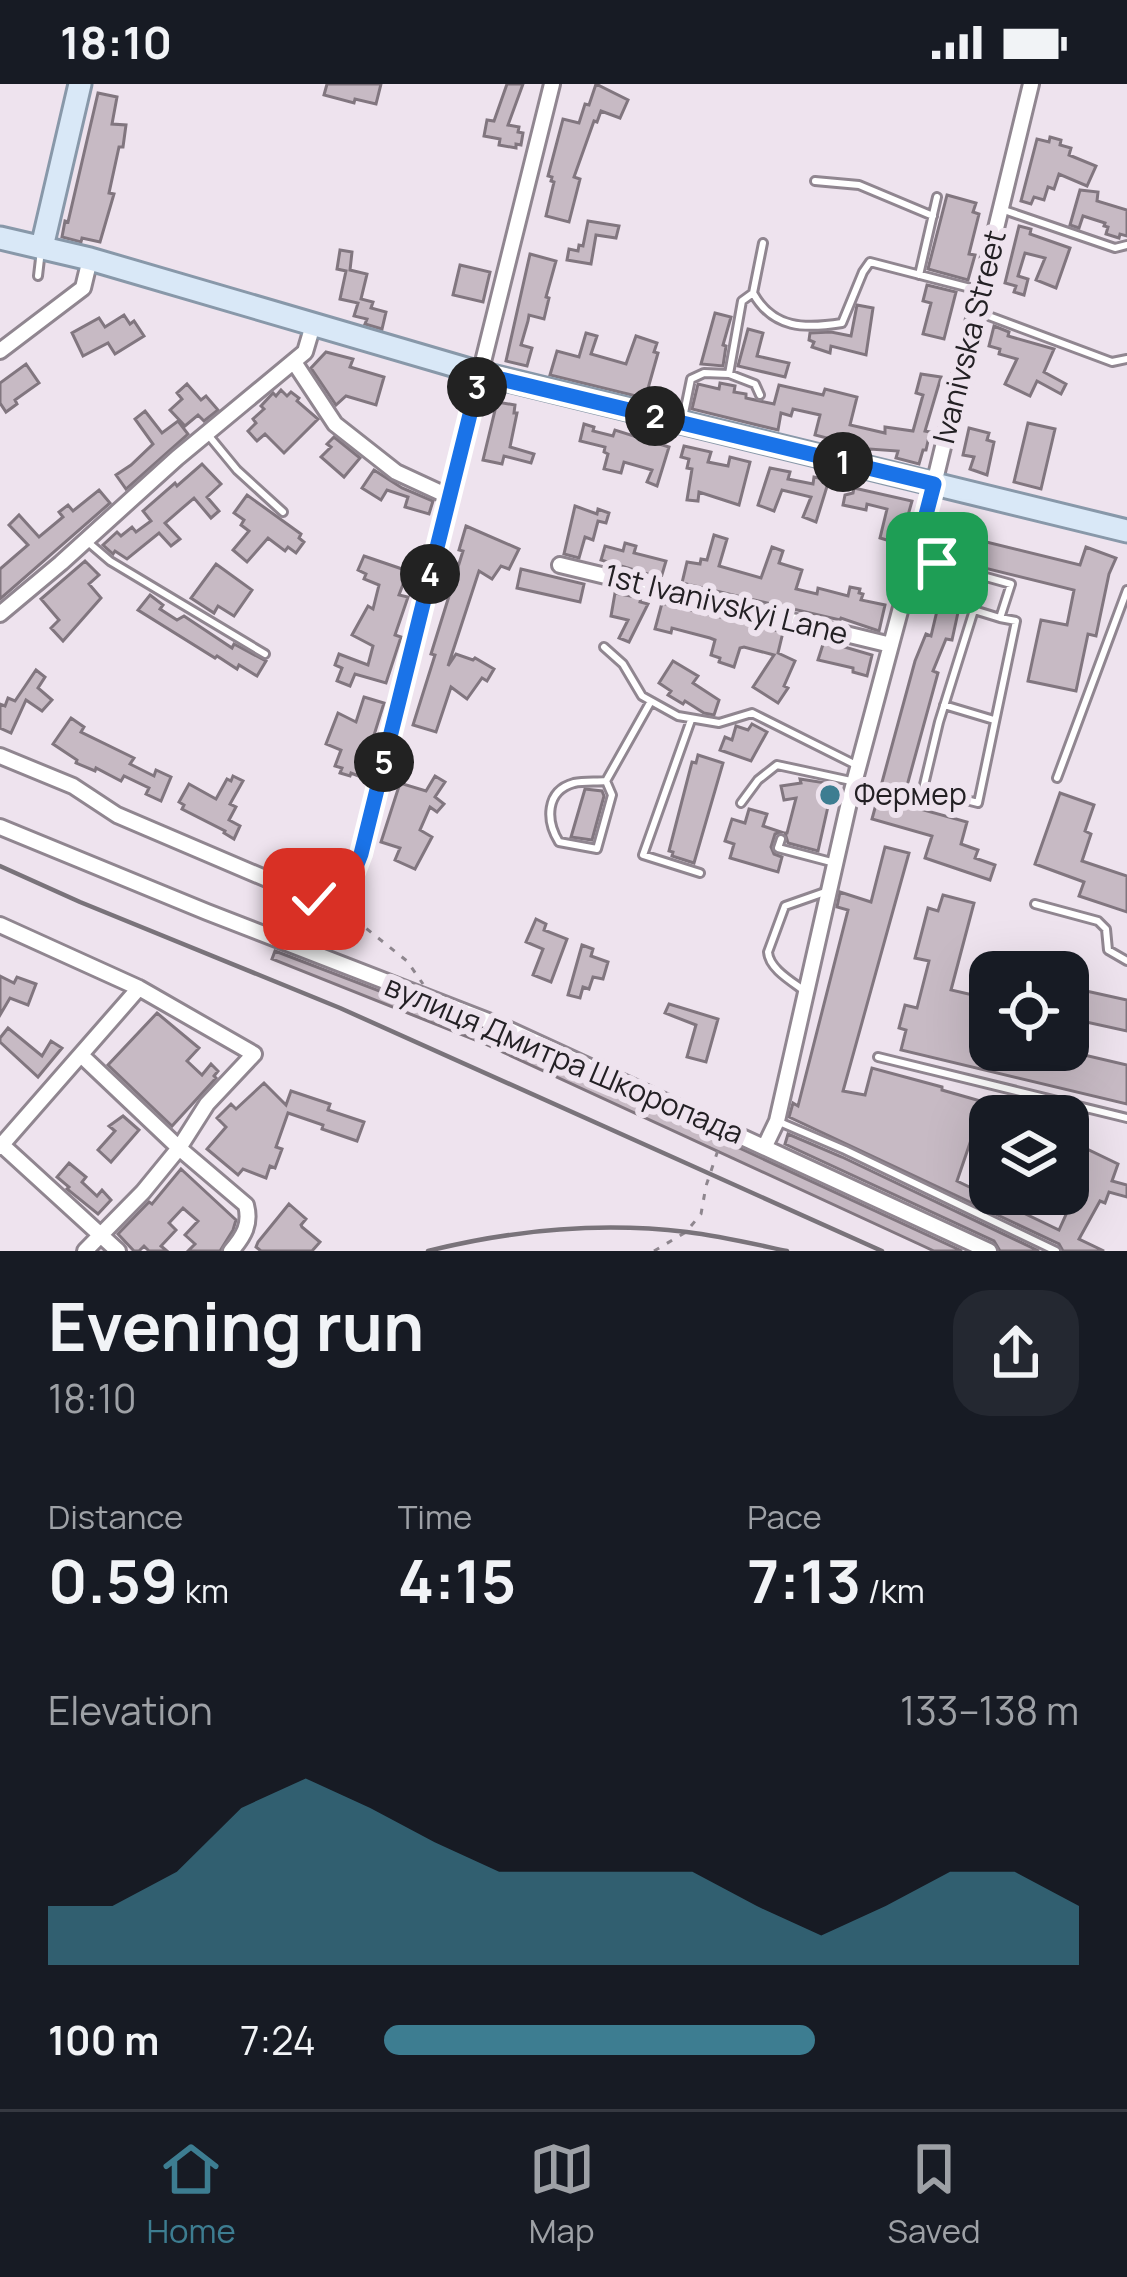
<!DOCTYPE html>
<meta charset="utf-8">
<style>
:root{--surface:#171b24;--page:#242831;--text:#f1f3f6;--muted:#9ea1a6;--line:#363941;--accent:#3d7d91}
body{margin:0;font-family:Manrope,sans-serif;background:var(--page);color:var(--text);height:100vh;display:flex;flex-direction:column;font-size:45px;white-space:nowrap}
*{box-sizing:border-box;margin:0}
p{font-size:39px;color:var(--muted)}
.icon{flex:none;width:66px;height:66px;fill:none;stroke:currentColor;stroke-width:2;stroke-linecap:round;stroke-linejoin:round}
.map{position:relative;height:1167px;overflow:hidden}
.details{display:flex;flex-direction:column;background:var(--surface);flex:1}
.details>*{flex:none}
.tools{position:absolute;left:969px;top:867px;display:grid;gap:24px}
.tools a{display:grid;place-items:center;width:120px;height:120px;border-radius:24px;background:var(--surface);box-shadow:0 12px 48px #0002;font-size:60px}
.pin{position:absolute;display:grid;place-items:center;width:102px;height:102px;color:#fff;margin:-51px;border-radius:24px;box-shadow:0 6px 18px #0006}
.km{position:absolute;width:60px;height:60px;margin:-30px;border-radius:50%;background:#222;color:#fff;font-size:33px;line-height:60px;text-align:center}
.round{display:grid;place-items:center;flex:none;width:126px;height:126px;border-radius:36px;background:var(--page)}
.head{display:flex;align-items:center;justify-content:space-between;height:204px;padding:0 48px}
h1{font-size:66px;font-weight:700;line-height:90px}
.metrics{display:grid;grid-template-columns:repeat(3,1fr);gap:18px;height:204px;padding:12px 48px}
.metrics div{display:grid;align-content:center}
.metrics b{font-size:60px;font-weight:700}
.metrics small{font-size:33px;font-weight:400}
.metrics p{font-size:33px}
.chart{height:336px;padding:24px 48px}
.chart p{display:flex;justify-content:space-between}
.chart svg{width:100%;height:216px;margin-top:12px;fill:var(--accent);opacity:.7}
ul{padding:0 48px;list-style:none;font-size:39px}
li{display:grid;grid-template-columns:192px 144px 1fr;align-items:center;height:90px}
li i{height:30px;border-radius:15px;background:var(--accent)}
.status{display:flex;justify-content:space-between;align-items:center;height:84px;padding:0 60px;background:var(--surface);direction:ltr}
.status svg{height:33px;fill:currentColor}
.menu{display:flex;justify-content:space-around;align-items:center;height:168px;border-top:3px solid var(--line);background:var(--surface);font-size:33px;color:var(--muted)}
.menu a{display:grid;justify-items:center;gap:6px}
.menu .selected{color:var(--accent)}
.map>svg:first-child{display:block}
</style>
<div class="status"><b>18:10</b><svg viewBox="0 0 49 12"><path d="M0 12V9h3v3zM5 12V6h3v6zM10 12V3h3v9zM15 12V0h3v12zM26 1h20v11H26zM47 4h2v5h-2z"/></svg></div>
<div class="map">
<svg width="1127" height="1167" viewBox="0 0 1127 1167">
<rect width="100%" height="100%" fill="#eee3ee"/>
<path fill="#c7bac4" stroke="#81767f" stroke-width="3" d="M327 0H381L376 20 355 15 354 19 324 11Z
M507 0H523L508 41 519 43 518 48 523 49 521 61 516 60V64L499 61 500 55 484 52 487 36 494 37Z
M596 0 628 16 620 34 601 27 597 38 594 37 574 93 580 95 569 138 546 132 554 98 551 97 552 93 548 92 563 35 579 39 585 20 589 21Z
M98 9 117 13 112 40 126 41 123 63H119L109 109 114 110 100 158 82 154 81 158 62 153 65 137 68 138Z
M1050 53 1061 56 1060 61 1071 64 1069 71 1096 82 1087 102 1059 90 1054 105 1048 103 1044 116 1034 113 1031 120 1021 117 1037 55 1049 58Z
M1080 106 1098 108 1097 117 1127 126V152L1120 150 1119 154 1106 150 1108 143 1104 142 1105 139 1083 132 1079 144 1070 141Z
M947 111 976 119 973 128 979 130 969 170 975 171 968 196 928 185Z
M588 137 619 142 616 154 596 151 591 180 567 176 569 165 578 167 579 161 583 162Z
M1019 142 1031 145 1030 150 1070 164 1056 204 1036 196 1045 174 1025 169 1018 192 1028 195 1024 211 1014 208 1016 202 1005 199Z
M340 166 352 168 350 186 367 190 361 215 373 218 371 224 386 228 382 245 365 240 367 235 354 232 358 219 340 215 346 187 337 185Z
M530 170 556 177 546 213 549 214 544 235 529 231 528 237 521 261 532 264 527 282 506 277Z
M460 181 490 188 483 218 453 211Z
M927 201 956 208 944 255 923 250 931 219 923 217Z
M857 221 873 224 866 271 831 262 830 269 812 263 814 258 809 256 810 249 831 248 851 252Z
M715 229 731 233 723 261 726 262 723 282 701 280Z
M124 231 130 240 134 237 144 252 115 270 108 259 83 272 72 249 99 234 105 243Z
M994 242 1009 248 1008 252 1054 265 1044 288 1066 300 1061 310 1037 297 1030 312 1005 300 1017 275 999 270 1000 265 989 262Z
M748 245 763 249 757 272 789 279 785 293 738 282Z
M586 249 597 252 591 270 626 280 636 252 657 259 654 268 658 269 647 308 642 307 640 313 550 291 557 267 579 273Z
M326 268 353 275 350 283 384 293 376 321 346 312 336 321 311 284Z
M26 280 39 299 15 316 17 320 6 328 0 319V299Z
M921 290 941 293 925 347 930 348 926 366H923L919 380 896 374 898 367 870 365 869 369 849 364 850 360 815 351 820 331 793 325 791 332 781 329 778 346 692 325 698 300 719 305 720 299 735 302 734 308 746 310V314L774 320 779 301 823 311 825 305 857 313 850 341 885 349V343L913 347 923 311 916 309Z
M187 300 201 316 206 312 218 326 204 337 198 331 185 342 170 326 182 315 177 309Z
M281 306 287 312 291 308 299 314 297 317 318 335 284 369 265 350 257 357 248 347 256 339 253 335 264 325 261 322 273 309 276 312Z
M497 318 515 321 514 329H517L510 363 534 370 531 379 504 372 502 380 483 376Z
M145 327 162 349 178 337 188 350 126 405 116 391 131 381 153 360 135 335Z
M1028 339 1055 345 1041 405 1014 398Z
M584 340 594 343 593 347 613 352 615 346 669 363 657 402 647 398 652 386 624 378 621 389 604 385 608 370 604 368 605 363 580 357Z
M969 344 989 349 987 356 994 358 987 391 970 385 974 373 963 371Z
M334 353 360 374 344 393 321 373 331 363 327 360Z
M684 362 711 368 708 378 728 382 730 373 750 378 739 421 699 408 698 417 687 416 692 385 687 384 689 375 681 373Z
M202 380 221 400 207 413 219 427 211 434 194 414 165 439 180 455 171 462 159 449 127 475 115 467 113 470 103 461 117 448 121 452 132 443 136 448 151 437 143 427 175 399 177 402Z
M770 384 790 388 788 395 813 400 814 393 829 396 816 438 803 433 811 413 782 406 774 427 758 421Z
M374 386 402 404 433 417 429 430 405 423 408 413 387 406 381 416 362 404Z
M854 404 912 417 900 460 880 454 887 425 867 420 866 426 843 421 845 411 853 409Z
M99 406 110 419 0 515V485L28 461 9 441 19 431 39 453 63 433 59 428 68 421 73 427Z
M247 411 301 450 299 454 304 458 296 469 288 463 285 467 268 454 247 478 233 466 249 447 241 441 244 436 234 429Z
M575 422 597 430 598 425 609 429 606 439 598 437 593 456 585 453 579 474 564 470Z
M466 442 519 465 509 485 501 482 492 495 479 487 448 582 456 570 473 576 475 574 494 585 487 597 482 594 467 615 451 603 436 648 413 641 435 571 431 570 463 467 459 466Z
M714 451 727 455 719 482 761 494 772 463 783 467 779 479 802 486 796 505 817 510 818 504 848 512 850 503 860 505 859 509 863 510 861 516 885 521 879 547 841 534 840 536 682 499 687 478 700 480 701 475 707 476Z
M970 454 1080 481 1086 463 1116 474 1109 490 1096 552 1088 550 1076 607 1028 597 1041 536 1067 541 1074 506 964 479Z
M625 459 636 462 634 469 666 477 661 494 601 476 605 462 623 467Z
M364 472 408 487 399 511 408 513 395 551 401 553 386 599 355 590 350 602 337 597 342 584 335 581 339 570 368 581 373 562 352 551 368 522 373 525 379 501 364 495 366 490 358 486Z
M85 477 99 491 89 500 101 514 63 557 51 544 59 536 41 515Z
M216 480 252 506 234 532 218 522 214 529 191 514Z
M521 485 584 500 580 518 517 504Z
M942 506 962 510 952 556 946 555 933 587 938 589 902 720 967 738 961 760 978 766 975 774 995 781 990 796 925 774 932 752 872 735 915 577 926 550 931 552Z
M615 509 641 514 640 518 648 520 629 558 619 554 628 536 611 532Z
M150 511 163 521 160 525 177 536 184 532 232 564 234 560 266 577 257 592 239 581 237 585 217 572 215 574 138 526Z
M662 519 783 548 778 569 795 577 784 602 788 604 778 619 753 603 774 571 744 563 740 564 734 583 719 578 720 574 711 571 715 556 710 554 672 544 671 549 655 545Z
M824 557 872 571 867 592 853 588V584L818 576Z
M673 577 698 592 693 599 719 616 714 631 704 629 685 617 683 620 668 611 671 607 659 599Z
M36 586 45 593 38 604 52 616 42 627 26 616 11 649 0 644V620L5 622 8 614 15 617Z
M364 613 384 619 361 693 351 689 350 692 340 689 342 684 335 682 341 666 326 660 338 629 356 638Z
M71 634 84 643 81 648 134 674 130 680 154 692 156 686 171 693 161 717 146 710 149 704 124 692 121 697 96 684 95 687 76 679 77 676 53 660Z
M752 640 767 648 751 677 720 666 725 653 732 656 736 642 748 646Z
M698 671 723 679 694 779 672 772 673 768 669 767 692 678 696 679Z
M233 692 243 697 230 720 236 723 229 736 240 742 234 755 224 749 225 747 182 725 184 721 179 718 189 700 216 715 227 695 231 697Z
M435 692 445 698 435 713 444 720 437 728 430 723 420 746 432 753 415 785 395 776 400 764 381 758 400 699 426 707Z
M800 695 826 699 824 702 838 706 834 720 829 718 818 767 788 759 785 749H787L796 714 784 716 781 702 801 699Z
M585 705 602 707 604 712 592 756 571 753Z
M1060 709 1094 721 1085 747 1091 750 1082 777 1127 792V828L1079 812 1084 798 1035 780Z
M749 725 767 730 763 742 781 748 775 750 771 763 774 770 782 773 778 788 730 774 734 760 725 757 732 735 745 739Z
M885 763 909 769 843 1007 865 1011 872 984 942 1003V1006L984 1018 957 1097 1059 1146 1077 1106 1068 1102V1056L1118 1080 1112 1097 1127 1101V1113L1109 1108 1105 1119 1100 1117 1079 1155 1104 1167H1063L1059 1160 789 1033 793 1019 798 1022 848 826 837 823 840 808 871 818Z
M943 811 974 819 951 906 990 915 979 966H1063L1127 981V1020L901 966 906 946 899 944 905 921 917 924 929 877 915 874 928 824 938 827Z
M536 835 546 840 544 846 567 855 551 898 533 891 543 865 526 858Z
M582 861 593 865 591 872 608 878 603 895 593 893 589 905 583 903 580 914 568 911Z
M275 867 497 952 962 1167H934L921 1161 483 959 272 875Z
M0 892 14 899 17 893 36 900 28 921 10 914 0 931Z
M1068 903 1127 916V947L1068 934Z
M669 920 718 935 706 978 687 973 696 941 665 929Z
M157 929 199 964 187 977 202 991 211 980 218 987 214 992 216 994 172 1042 108 981Z
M8 944 42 972 51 957 62 964 38 993 0 958V954Z
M264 999 286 1021 291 1007 330 1020 328 1026 364 1038 357 1057 322 1045 323 1041 288 1029 276 1063 282 1065 275 1084 270 1082 266 1094 243 1085 238 1091 207 1065 226 1043 217 1034 231 1020 236 1025Z
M123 1032 139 1046 111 1078 98 1066 115 1047 109 1042Z
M788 1050 842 1073 1039 1167H1000L994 1157 785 1060Z
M69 1079 86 1093 82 1098 97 1112 102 1106 111 1116 98 1130 67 1105 69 1103 57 1093Z
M181 1085 236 1136 233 1146 220 1167H188L195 1160 185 1151 198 1137 183 1124 169 1139 176 1146 161 1162 167 1167H149L144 1162 139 1167H134L118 1150 149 1118 152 1120Z
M289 1120 306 1135 301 1141 302 1143 320 1158 312 1167H261L256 1163 258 1158Z"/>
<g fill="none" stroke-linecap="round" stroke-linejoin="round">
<defs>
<path id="service" d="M815 97 859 101 933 132
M1004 126 1115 164 1127 161
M919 191 937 113
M38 192 41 166
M753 209C773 245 805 245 842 239L863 188 870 178 978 206
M978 228 1112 278 1127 275
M729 290 755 300 760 311
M683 334 691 295 704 289 729 290 742 217 753 209 763 159
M209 352 237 386 283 428
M89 459 110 477 265 570
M918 474 1011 500 1000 534 974 526 939 638 923 705 978 719 1016 537 1000 534
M604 563 623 580 642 612 678 632 719 639 752 629 856 681
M944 621 994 636
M691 636 643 771 700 789
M1057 694 1127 506
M606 697C596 698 584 697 574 699 545 707 546 737 559 758L597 765 612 711 606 697 651 617
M741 719 758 696 777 681 851 697
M781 755 778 764 835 779
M1035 820 1098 837 1106 845 1108 866 1127 877
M806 908C793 898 769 885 768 868L785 822 825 808
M878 973 1127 1034
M777 1037 845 1066 1056 1167"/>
<path id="minor" d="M0 267 83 204 90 175
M294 278 335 340 396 388 450 413
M560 481 891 561
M0 530 61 479 177 374 305 268 313 241
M0 672 73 702 117 731 314 815 332 817 347 806 361 769 552 0
M0 743 207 828 501 942 989 1167
M0 841 139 904 254 970 207 1020 179 1064 143 1108 85 1167
M81 971 179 1064 246 1121C251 1140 244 1152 231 1167
M2 1061 118 1167
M765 1062 777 1037 850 714 934 400 1031 0
M0 1063 139 904"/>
<path id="primary" d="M0 154 90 175 480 289 1127 447
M42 163 80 0"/>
</defs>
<use href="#service" stroke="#908690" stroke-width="12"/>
<use href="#minor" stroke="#908690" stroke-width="20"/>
<use href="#primary" stroke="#8898a9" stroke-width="27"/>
<path stroke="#8e868e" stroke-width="3" stroke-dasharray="6 9" stroke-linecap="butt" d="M343 826 407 877 423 900
M654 1167 686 1148 701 1130 706 1102 721 1057"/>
<use href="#service" stroke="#fff" stroke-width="6"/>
<use href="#minor" stroke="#fff" stroke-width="14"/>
<use href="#primary" stroke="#d9e8f7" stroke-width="21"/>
<path stroke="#79737a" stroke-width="4.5" d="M0 782 80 818 340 924 882 1167
M428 1167C512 1146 601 1138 687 1148 720 1152 754 1160 787 1167"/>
</g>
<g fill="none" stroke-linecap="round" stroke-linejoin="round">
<defs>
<path id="route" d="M314 815 332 817 347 806 361 770 480 290 934 400 915 473 937 479"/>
</defs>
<use href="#route" stroke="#fff" stroke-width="24"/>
<use href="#route" stroke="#1a73e8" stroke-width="15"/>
</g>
<circle fill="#3d7d91" stroke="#eee3ee" stroke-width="4.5" cx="830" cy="711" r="12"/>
<g text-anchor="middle" stroke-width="12" stroke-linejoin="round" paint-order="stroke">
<g font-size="30" fill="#232024" stroke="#eee3ee">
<text transform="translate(970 253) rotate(-76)" y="10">Ivanivska Street</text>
<text transform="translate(726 521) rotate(14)" y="10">1st Ivanivskyi Lane</text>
<text transform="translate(564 976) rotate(23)" y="10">вулиця Дмитра Шкоропада</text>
</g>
<g font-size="30" fill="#232024" stroke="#eee3ee" text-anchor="start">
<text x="854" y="721">Фермер</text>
</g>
</g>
</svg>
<div class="tools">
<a><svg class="icon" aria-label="locate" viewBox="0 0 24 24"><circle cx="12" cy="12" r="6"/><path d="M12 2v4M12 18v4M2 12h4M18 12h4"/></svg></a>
<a><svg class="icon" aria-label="layers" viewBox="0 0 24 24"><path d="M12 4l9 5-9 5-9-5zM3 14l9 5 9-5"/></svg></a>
</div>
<div class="pin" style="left:937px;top:479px;background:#1e9e55"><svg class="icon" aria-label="arrive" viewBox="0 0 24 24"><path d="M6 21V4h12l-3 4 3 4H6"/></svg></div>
<div class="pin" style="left:314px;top:815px;background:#d93025"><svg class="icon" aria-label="check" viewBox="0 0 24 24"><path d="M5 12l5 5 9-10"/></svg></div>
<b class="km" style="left:843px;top:378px">1</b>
<b class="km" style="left:655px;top:332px">2</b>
<b class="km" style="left:477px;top:303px">3</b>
<b class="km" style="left:430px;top:490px">4</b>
<b class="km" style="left:384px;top:678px">5</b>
</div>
<section class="details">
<div class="head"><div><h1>Evening run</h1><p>18:10</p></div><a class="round"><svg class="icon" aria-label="share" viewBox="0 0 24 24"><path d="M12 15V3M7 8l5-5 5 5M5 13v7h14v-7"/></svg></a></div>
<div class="metrics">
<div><p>Distance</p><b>0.59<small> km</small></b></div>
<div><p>Time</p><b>4:15</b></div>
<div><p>Pace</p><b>7:13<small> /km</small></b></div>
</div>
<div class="chart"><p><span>Elevation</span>133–138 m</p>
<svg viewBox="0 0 160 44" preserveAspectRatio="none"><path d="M0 44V32L10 32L20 25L30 12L40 6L50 12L60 19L70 25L80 25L90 25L100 25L110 32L120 38L130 32L140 25L150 25L160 32V44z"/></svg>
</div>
<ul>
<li><b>100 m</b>7:24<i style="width:62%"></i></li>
</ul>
</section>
<nav class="menu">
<a class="selected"><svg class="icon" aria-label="home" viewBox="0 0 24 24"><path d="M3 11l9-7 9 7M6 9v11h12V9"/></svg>Home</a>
<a><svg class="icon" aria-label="map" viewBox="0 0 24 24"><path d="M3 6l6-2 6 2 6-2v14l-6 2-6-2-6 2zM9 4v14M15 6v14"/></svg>Map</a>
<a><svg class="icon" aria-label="saved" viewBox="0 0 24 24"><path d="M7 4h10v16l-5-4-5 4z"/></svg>Saved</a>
</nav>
